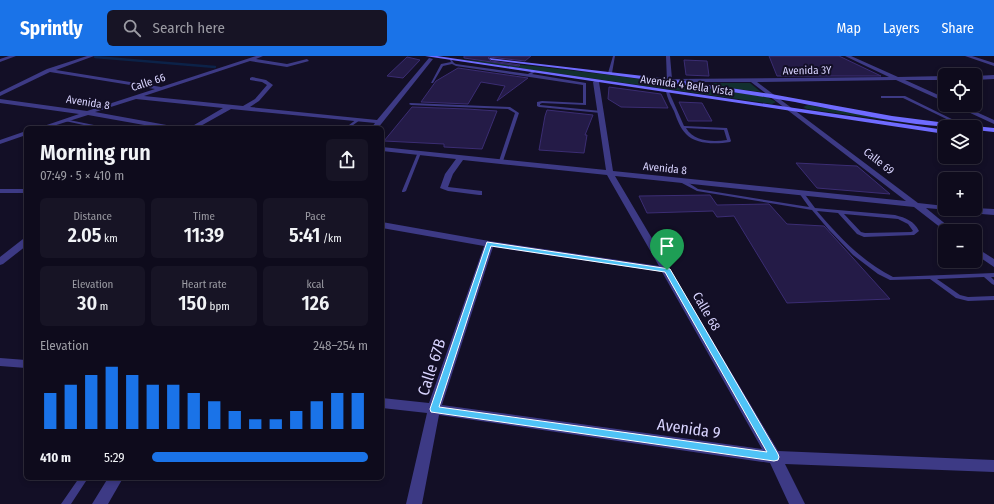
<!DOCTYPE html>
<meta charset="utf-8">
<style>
:root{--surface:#0e0b1c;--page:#171425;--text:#f1f3f6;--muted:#9b9ba3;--line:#2e2b3b;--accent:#1a73e8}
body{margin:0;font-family:"Fira Sans Condensed",sans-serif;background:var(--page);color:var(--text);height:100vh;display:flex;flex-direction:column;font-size:15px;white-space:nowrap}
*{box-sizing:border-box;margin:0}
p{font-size:13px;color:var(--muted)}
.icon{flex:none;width:22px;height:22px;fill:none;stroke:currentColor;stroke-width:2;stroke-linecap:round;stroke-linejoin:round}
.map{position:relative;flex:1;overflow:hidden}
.details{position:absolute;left:24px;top:70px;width:360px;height:354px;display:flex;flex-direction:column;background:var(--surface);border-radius:6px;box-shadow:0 2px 6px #0003,0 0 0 1px var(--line)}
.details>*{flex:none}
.buttons{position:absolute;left:938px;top:12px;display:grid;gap:8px}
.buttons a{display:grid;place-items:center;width:44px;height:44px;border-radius:6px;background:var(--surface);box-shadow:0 2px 6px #0003,0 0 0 1px var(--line);font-size:20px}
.pin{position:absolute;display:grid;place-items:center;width:34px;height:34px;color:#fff;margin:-41px -17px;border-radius:50% 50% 50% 0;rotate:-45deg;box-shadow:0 0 4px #0007}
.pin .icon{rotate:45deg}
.round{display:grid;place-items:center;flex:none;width:42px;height:42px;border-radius:6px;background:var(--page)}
.overview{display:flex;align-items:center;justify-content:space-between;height:68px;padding:0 16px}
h1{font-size:22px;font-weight:600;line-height:30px}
.metrics{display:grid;grid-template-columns:repeat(3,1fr);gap:6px;height:68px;padding:4px 16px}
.metrics div{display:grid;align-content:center;border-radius:6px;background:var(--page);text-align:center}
.metrics b{font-size:20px;font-weight:600}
.metrics small{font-size:11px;font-weight:400}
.metrics p{font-size:11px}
.chart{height:112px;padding:8px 16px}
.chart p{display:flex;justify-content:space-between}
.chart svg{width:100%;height:72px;margin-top:4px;stroke:var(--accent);stroke-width:6}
ul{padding:0 16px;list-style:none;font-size:13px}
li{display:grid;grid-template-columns:64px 48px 1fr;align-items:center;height:30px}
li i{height:10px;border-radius:5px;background:var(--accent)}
header{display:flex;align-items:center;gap:24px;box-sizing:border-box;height:56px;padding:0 20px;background:var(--accent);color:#fff}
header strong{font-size:19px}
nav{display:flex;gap:22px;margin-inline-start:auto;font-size:14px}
.search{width:280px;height:36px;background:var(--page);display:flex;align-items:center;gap:10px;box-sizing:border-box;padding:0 14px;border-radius:6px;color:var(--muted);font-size:15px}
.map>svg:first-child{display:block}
</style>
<header>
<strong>Sprintly</strong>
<div class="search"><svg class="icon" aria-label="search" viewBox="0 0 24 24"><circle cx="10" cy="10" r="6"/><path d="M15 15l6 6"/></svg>Search here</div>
<nav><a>Map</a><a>Layers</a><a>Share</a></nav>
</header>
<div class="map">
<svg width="994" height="448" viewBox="0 0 994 448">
<rect width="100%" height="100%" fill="#130f26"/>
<path fill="#12302f" d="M456 3C560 11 663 26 767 41L776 46 772 48Z
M711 27H750L761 36 713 30Z
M808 49 913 68 807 53 803 51Z"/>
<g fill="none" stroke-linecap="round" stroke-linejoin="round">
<path stroke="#0c2248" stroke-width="2.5" d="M95 1 215 11"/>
</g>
<path fill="#241b47" stroke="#3b2d73" d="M464 0H531L525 5 489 1 488 2 491 5 520 9 519 10 464 2Z
M769 0H839L881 20H777Z
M407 1 420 4 403 22 387 20Z
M684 4 707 5 709 20 686 19Z
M458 12 528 22 497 45 505 30 481 26 468 48 421 46 436 25Z
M609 31 661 38 668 52 621 51 608 43Z
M679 46 702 47 712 65H688Z
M412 51 467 53 497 55 482 93 444 91V88L384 85Z
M547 54 593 59 585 79H587L584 97 539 94 545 60Z
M796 107 857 110 890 138 817 132Z
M710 139 717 149 769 148 787 168 824 170 890 243 787 247 734 160 717 161 713 155 647 157 639 140Z"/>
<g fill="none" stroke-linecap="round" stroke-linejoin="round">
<path fill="#3d3a85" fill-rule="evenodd" d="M613 0H615L612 17 610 18 608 17Z
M451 3 454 7 456 8 528 18 533 15 535 16 532 18 586 27V49L542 47 540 48V49L601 55 603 56 601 57 539 51 537 50V46L542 45 583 47V29L456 10 452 8 443 10 433 27H431L441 8 451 6 450 4Z
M666 35 669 36 684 70 727 72 731 85 730 86C717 88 696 89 686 78 680 72 677 63 674 55 671 49 667 42 666 35ZM686 72 724 74 727 84C713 86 694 86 686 72Z
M882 40H905L968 71H963L903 42H881V40Z
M410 47 510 51 519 57 503 105 501 106 499 105 515 57 508 53 411 49 409 48Z
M64 63 104 71 106 72H98L65 65H64Z
M357 63 360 64 349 72H345Z
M152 67 154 68 153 69 138 72H131Z
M418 96 421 97 406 135 404 136H402V135Z
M680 124H684L698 133 809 151 799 137 801 136H803L815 152 895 159C906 162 914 165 919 175L914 179 864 181 857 178 838 157 817 155C839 181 863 206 893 221L994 217V221H991L994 224V229L992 228 984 221 937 223 960 239 968 241 994 240V244L968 245 956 242 930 223 890 224 878 218 853 199 829 174 812 154 697 135 680 126ZM844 158 898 163 908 168 913 175 911 176 865 177 861 176Z
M79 422H88L71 448H61Z"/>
<path fill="#3d3a85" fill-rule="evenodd" d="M9 0H16L0 6V3Z
M87 0H94L56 14 161 31 256 0H263L256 3 287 8 307 3 309 5 287 11 250 5 144 40 243 50 255 43 267 29 262 26 250 24V22L252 21 266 24 273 29 259 45 250 51 377 64 429 2 433 3 378 72 372 71 375 67 231 53 197 72H189L223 52 136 43 95 56 172 70 175 72H161L88 59 47 72H38L79 58 0 47V43L87 55 155 33 50 16 0 40V36L47 13Z
M666 0H670L672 23 889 21 845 0H851L898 21 945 20V24H905L945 42V46L896 24 757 26 918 147 945 150V153L948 154 926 152 954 175H945L914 151 615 120 778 395 994 404V416L785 408 805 448H789L770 407 439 359 422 448H406L427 357 382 352V342L429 347 484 190 382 172V166L489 185 659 210 607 119 463 104 453 118 448 131 482 135V139H479L448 135 440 132 445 118 456 103 382 95V91L606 114 593 26 596 24 599 26 613 115 906 145 751 26H667ZM493 191 662 216 762 393 442 349Z
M965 0H972L994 7V10Z
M994 19V23L975 24V20Z
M953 49H961L994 64V68Z
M26 75V79L0 88V84Z
M25 90 26 94 23 93V91Z
M0 133H26V137H0Z
M975 152 994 153V159L956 156 952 153Z
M26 182V190L3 208 0 209V201L23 183Z
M975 191 994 203V211L975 198Z
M0 302 26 304V312L0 310Z
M108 422H123L108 448H92Z"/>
<path fill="#6f6bff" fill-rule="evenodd" d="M425 0H437L945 74V78Z
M489 2 669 23 771 38 892 60 962 69 965 71C900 71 835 52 771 42 678 27 584 15 491 4Z
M975 70 994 72V76L975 74V71H972Z"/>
</g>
<path fill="#4fc3f7" stroke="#fff" fill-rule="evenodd" d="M487 186 670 213 778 398 779 401 778 404 774 405 431 356 430 353ZM491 190 665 216 767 396 439 351Z"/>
<g text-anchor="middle" stroke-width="4" stroke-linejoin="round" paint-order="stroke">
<g font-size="11" fill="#d9d4ff" stroke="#130f26">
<text transform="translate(807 14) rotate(-1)" y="4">Avenida 3Y</text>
<text transform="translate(148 26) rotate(-18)" y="4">Calle 66</text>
<text transform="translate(687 29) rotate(8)" y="4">Avenida 4 Bella Vista</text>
<text transform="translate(88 46) rotate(9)" y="4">Avenida 8</text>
<text transform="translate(879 105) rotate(38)" y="4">Calle 69</text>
<text transform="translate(665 112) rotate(6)" y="4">Avenida 8</text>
</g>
<g font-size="13" fill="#d9d4ff" stroke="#130f26">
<text transform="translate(707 255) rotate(60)" y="5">Calle 68</text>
</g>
<g font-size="16" fill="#d9d4ff" stroke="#130f26">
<text transform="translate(431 311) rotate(-72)" y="6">Calle 67B</text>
<text transform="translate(689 372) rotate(8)" y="6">Avenida 9</text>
</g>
</g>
</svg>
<div class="buttons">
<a><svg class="icon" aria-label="locate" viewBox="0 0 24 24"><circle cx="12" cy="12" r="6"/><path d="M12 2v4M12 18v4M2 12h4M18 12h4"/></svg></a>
<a><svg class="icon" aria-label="layers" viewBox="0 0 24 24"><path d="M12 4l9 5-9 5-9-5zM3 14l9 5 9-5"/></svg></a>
<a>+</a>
<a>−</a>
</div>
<div class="pin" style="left:667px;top:214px;background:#1e9e55"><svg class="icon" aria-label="arrive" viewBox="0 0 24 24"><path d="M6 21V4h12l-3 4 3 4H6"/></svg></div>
<section class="details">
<div class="overview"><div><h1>Morning run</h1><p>07:49 · 5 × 410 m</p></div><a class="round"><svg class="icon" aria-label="share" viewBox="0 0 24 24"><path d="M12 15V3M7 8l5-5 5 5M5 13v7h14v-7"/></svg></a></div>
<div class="metrics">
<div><p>Distance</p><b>2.05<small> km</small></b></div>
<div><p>Time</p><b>11:39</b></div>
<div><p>Pace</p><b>5:41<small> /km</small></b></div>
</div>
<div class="metrics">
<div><p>Elevation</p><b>30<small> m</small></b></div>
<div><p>Heart rate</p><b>150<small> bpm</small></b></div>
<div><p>kcal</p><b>126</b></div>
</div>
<div class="chart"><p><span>Elevation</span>248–254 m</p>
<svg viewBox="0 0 160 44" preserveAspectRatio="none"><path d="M5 44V22M15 44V17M25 44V11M35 44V6M45 44V11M55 44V17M65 44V17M75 44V22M85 44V27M95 44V33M105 44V38M115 44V38M125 44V33M135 44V27M145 44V22M155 44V22"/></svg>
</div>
<ul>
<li><b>410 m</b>5:29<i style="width:100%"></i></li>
</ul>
</section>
</div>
